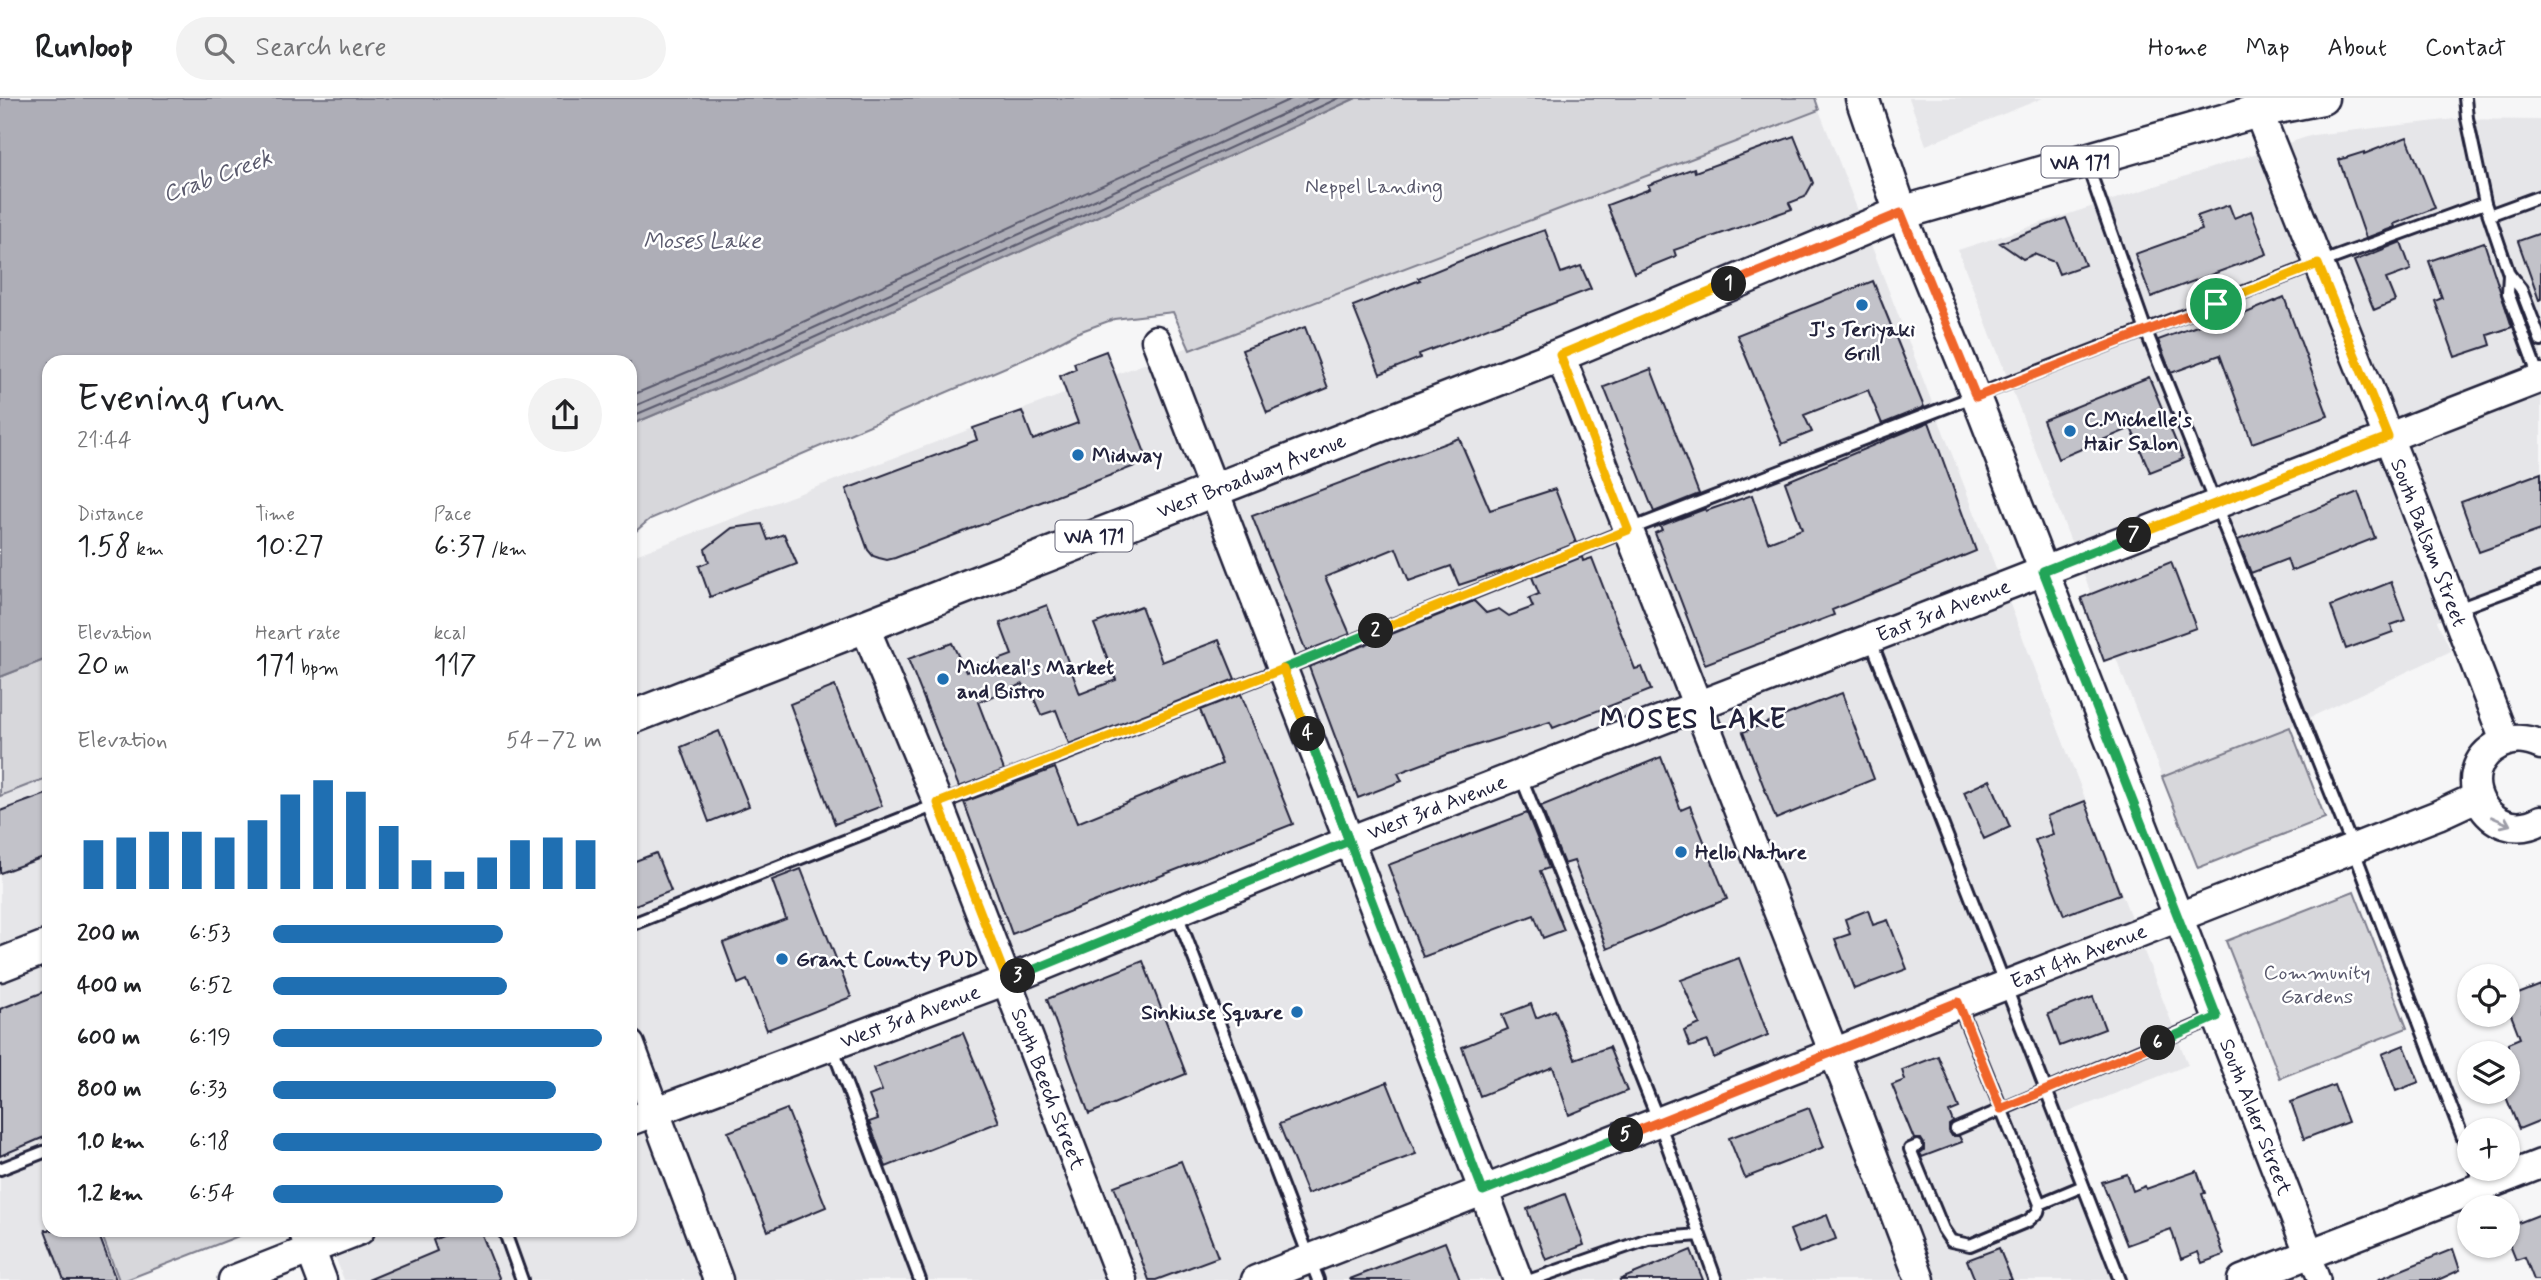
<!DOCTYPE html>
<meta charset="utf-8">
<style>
:root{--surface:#fff;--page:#f2f2f2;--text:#202124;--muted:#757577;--line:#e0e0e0;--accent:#1f6fb2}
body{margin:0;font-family:Mynerve,sans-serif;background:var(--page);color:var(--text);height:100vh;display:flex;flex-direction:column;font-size:26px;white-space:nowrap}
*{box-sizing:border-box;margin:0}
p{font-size:23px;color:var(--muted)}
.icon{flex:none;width:38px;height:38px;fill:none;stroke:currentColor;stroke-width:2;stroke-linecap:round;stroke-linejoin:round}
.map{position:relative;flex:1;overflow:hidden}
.sheet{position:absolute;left:42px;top:257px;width:595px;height:882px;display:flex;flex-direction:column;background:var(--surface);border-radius:21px;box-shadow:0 2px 5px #0004}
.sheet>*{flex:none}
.controls{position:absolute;left:2457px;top:866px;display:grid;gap:14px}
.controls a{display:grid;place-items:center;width:63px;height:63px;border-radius:50%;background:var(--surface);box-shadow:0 2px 5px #0004;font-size:35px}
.pin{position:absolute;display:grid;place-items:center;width:60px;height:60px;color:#fff;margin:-30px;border:4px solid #fff;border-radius:50%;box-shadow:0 2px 7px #0007}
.km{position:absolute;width:35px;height:35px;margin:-18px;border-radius:50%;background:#222;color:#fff;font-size:19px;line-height:35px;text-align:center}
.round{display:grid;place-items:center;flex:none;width:74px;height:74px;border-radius:37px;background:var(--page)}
.head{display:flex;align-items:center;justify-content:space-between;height:119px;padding:0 35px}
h1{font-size:38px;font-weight:600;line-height:52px}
.stats{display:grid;grid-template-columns:repeat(3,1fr);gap:10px;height:119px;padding:7px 35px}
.stats div{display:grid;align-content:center}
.stats b{font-size:30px;font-weight:600}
.stats small{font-size:19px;font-weight:400}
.stats p{font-size:19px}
.chart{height:196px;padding:14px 35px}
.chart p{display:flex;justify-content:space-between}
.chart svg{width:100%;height:126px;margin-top:7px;stroke:var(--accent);stroke-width:6}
ul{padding:0 35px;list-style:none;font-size:23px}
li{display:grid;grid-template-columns:112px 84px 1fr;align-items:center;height:52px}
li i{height:18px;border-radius:9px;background:var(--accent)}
header{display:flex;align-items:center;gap:42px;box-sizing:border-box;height:98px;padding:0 35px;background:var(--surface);border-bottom:2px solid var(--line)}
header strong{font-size:33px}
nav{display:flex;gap:38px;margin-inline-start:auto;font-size:24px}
.search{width:490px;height:63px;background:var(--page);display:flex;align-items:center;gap:18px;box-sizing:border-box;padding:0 24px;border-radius:38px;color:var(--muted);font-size:26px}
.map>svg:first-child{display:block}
</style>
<header>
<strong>Runloop</strong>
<div class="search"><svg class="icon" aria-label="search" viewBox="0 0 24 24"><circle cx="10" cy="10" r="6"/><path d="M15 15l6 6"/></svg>Search here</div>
<nav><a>Home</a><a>Map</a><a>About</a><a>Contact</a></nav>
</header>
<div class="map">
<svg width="2541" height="1182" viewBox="0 0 2541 1182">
<rect width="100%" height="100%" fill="#f6f6f7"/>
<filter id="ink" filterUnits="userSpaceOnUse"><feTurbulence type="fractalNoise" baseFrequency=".0143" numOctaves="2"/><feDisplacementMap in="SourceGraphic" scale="14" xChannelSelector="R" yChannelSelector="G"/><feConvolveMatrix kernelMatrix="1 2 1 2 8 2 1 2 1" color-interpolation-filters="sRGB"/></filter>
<g filter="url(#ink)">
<path fill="#e6e6e9" d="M1909 0H2043L1926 47Z
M1819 12 2188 967 2061 1017 2121 1182H344L325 1132H630V459Z
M2455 21 2541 22V482L2437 523 2451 553 2290 629 2162 679 1958 152 2313 37Z
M49 679V1132H98L116 1182H0V698Z"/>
<path fill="#d7d7db" stroke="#7c7c8b" stroke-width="2" d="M1356 0H1815L1819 12 1190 252 1173 214 1114 221 1076 235 1034 257 650 421 630 438V327L768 269Z
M49 560V679L0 698V579Z
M2290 629 2325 720 2198 770 2162 679Z
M2354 793 2407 930 2280 980 2226 843Z
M100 1132H254L126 1182H119Z"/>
<path fill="#aeaeb7" stroke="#767685" stroke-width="2" d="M0 0H1356L768 269 630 327V264H49V560L0 579Z"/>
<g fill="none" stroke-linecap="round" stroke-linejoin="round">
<path stroke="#5a5a6d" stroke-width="2" d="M630 298 757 245 1293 0
M630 310 761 254 1318 0
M630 319 765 262 1339 0"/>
</g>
<path fill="#c2c2c9" stroke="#22223b" stroke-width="2" d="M1794 38 1813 85 1805 99 1789 105 1792 111 1674 152 1676 158 1634 175 1607 107 1650 91 1648 87 1694 70 1695 74Z
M2407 39 2435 110 2394 126 2395 129 2366 140 2339 62 2364 54V56Z
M2229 107 2234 120 2251 113 2267 156 2151 199 2135 156 2202 132 2197 118Z
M2066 120 2085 167 2059 176 2054 164 2034 156 2023 161 2000 145Z
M1545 132 1561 175 1581 168 1591 191 1419 256 1420 260 1380 276 1353 208 1420 182 1418 180 1482 154Z
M2541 135V201L2539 202 2518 143Z
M2401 144 2411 172 2386 181 2395 203 2374 212 2354 163Z
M2484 144 2512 229 2488 237 2491 247 2455 259 2435 203 2442 200 2429 163Z
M1873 183 1924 309 1882 326 1868 292 1804 317 1812 334 1782 346 1737 237Z
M2284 199 2328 318 2252 345 2220 257 2171 275 2158 242 2208 224 2211 230Z
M1305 229 1328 290 1267 315 1242 252Z
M1106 253 1148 363 895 460 887 462 879 460 873 458 868 452 846 391 977 342 973 330 1022 313 1033 342 1078 325 1060 278 1076 271 1074 265Z
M1651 271 1699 396 1654 414 1604 289Z
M2149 279 2183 361 2150 374 2131 330 2058 361 2043 322Z
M1929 324 1976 453 1832 512 1834 517 1705 566 1655 435 1662 432 1660 428 1705 411 1706 413 1752 397 1768 444 1802 431 1785 384Z
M1459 340 1490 412 1555 391 1576 445 1526 465 1459 487 1451 468 1409 483 1396 450 1325 479 1350 536 1306 553 1252 418Z
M2541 375V432L2479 454 2461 404Z
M2358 394 2375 440 2291 473 2287 461 2251 475 2238 442Z
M762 426 768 442 784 436 797 466 710 499 699 468 709 464 705 451 732 430Z
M1582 459 1583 463 1592 460 1635 571 1642 569 1651 592 1553 630 1550 624 1449 656 1398 675 1402 683 1358 700 1309 569 1474 503 1486 515 1499 511 1509 518 1533 509 1529 500 1539 496 1532 479Z
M2171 464 2196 530 2104 563 2081 500Z
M2391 484 2405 522 2391 527 2393 534 2346 551 2331 508Z
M1047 507 1080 596 1116 582 1094 526 1141 508 1162 564 1219 542 1235 581 1069 646 1056 612 1041 617 1033 598 1028 600 1023 586 978 604 1004 672 959 689 908 561 952 545 966 574 1012 557 1000 525Z
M835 588 882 708 835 726 790 606Z
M1842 595 1874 681 1776 721 1743 634Z
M1241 596 1293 726 1012 836 964 704 1055 670 1077 725 1222 666 1200 612Z
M719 633 749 708 709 724 681 649Z
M1661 659 1681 712 1690 708 1727 801 1607 851 1574 763 1564 766 1541 708Z
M1990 682 2010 729 1984 741 1964 694Z
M49 695V757L0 775V713Z
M2085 703 2120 796 2064 817 2035 742 2053 736 2047 718Z
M1527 715 1549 770 1540 773 1564 832 1543 840 1534 817 1423 859 1388 767Z
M656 755 671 793 630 809V765Z
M801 771 851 899 767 932 747 882 738 886 723 845 786 821 772 782Z
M1868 812 1873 827 1888 822 1907 871 1854 891 1835 841 1850 836 1845 821Z
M1739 860 1768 937 1714 960 1708 943 1690 949 1684 933 1700 926 1681 882Z
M1143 863 1186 976 1089 1016 1047 901Z
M2541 887V1022L2519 1031 2504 994H2508V945L2520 940 2508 909V900Z
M49 892V1037L0 1058V911Z
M2093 899 2105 931 2060 948 2048 916Z
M1531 906 1536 920 1555 912 1575 961 1609 949 1627 993 1569 1017 1553 969 1480 998 1462 949 1508 931 1502 917Z
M963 935 999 1024 886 1069 869 1024 878 1021 869 998 882 993 873 970Z
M2404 947 2419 984 2396 993 2382 956Z
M1938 958 1959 1010 1949 1014 1953 1024 1949 1027V1033L1952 1038H1959L1962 1044 1922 1059 1920 1055 1924 1052V1046L1921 1041H1914L1892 987 1905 982 1902 972Z
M1387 984 1416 1056 1307 1096 1279 1026Z
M2334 987 2348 1024 2304 1041 2291 1004Z
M1809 1010 1824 1049 1745 1080 1729 1040Z
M787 1011 826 1109 768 1133 728 1034Z
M1181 1063 1218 1159 1156 1182H1149L1114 1088Z
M2197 1073 2205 1095 2202 1096 2224 1157 2202 1165 2198 1154 2181 1161 2171 1131 2127 1147 2102 1084 2127 1076 2133 1093 2145 1088 2146 1091Z
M1565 1096 1584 1147 1546 1162 1527 1111Z
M2541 1116V1182H2534L2525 1159 2516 1162 2508 1142V1129Z
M1827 1117 1836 1141 1799 1155 1790 1132Z
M45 1132H97L116 1182H64Z
M457 1132H480L500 1182H368L437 1153 433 1142Z
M1445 1144 1460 1182H1351L1350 1181Z
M1999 1150 2012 1182H1975L1967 1162Z
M2453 1151 2460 1172 2438 1182H2377Z
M1691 1152 1703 1182H1619Z"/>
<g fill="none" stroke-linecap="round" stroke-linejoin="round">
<defs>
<path id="lane" d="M2465 0 2467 20 2485 105 2509 176 2521 191 2541 243
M2087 66 2146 233 2353 750 2469 1056
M2489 117 2541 98
M2509 176 2508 195 2539 279
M2455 512 2541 480
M1871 543 2120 1182
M1521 679 1659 1024 1716 1182
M1177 816 1318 1182
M630 827 1308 561 1628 432 2317 166 2485 105
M832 949 920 1182
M1956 1031 2217 919
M1917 1048 1910 1051 1943 1131 1951 1143 1970 1147 2028 1123 2038 1114 2040 1106 1959 907
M0 1071 49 1052
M2475 1071 2481 1088
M2040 1106 2083 1088
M504 1132 522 1182
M1531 1182 1648 1141 1700 1137"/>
<path id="street" d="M2309 1155 2319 1182"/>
<g id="secondary">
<path id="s1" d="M2258 13 2400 369 2505 643"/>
<path id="s2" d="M1901 115 1976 299 2309 1155"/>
<path d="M1156 242 1518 1182"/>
<path d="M1560 257 1846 986 1920 1182"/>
<path id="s3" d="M864 527 938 705 1122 1182"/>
<path d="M2541 647C2527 641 2514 639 2500 646 2446 673 2489 751 2541 722"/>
<path d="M630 947 718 1182"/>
<path id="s4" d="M630 1023 1028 874 1349 743 2541 280"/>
<path d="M303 1132 322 1182"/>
<path d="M233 1182 360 1132"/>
<path id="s5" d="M1256 1182C1651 1030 2043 870 2438 717L2477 699"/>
<path d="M2242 1182 2541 1066"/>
</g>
<g id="primary">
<path d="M1862 0 1901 115"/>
<path id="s6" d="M630 620 1560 257 1901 115 2258 13 2322 0"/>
<path d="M0 867 49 848"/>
</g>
</defs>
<use href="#lane" stroke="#22223b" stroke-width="16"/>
<use href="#street" stroke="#22223b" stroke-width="26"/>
<use href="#secondary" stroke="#22223b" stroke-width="33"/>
<use href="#primary" stroke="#22223b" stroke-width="37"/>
<use href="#lane" stroke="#fff" stroke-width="10"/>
<use href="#street" stroke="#fff" stroke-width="21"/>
<use href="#secondary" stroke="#fff" stroke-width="28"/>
<use href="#primary" stroke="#fff" stroke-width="32"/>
</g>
<defs><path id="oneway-shaft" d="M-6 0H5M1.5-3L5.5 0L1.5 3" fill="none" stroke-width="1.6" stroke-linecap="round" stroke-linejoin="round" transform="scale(1.75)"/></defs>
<use stroke="#9c9ca7" href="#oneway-shaft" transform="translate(2501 723) rotate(24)"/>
</g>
<g fill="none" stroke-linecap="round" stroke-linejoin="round" filter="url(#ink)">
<defs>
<path id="split-1" d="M1729 186 1901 115 1976 299 2216 206"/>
<path id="split-2" d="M1376 533 1628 432 1560 257 1729 186"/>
<path id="split-3" d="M1018 878 1349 743 1283 571 1376 533"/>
<path id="split-4" d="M1018 878 1007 883 938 705 1283 571 1308 636"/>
<path id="split-5" d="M1308 636 1483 1093 1626 1037"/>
<path id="split-6" d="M1626 1037 1958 904 2001 1011 2158 945"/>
<path id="split-7" d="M2134 437 2043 473 2217 919 2158 945"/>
<path id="split-8" d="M2134 437 2388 339 2318 166 2216 206"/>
</defs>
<use href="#split-1" stroke="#fff" stroke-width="14"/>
<use href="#split-2" stroke="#fff" stroke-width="14"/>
<use href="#split-3" stroke="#fff" stroke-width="14"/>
<use href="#split-4" stroke="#fff" stroke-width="14"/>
<use href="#split-5" stroke="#fff" stroke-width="14"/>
<use href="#split-6" stroke="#fff" stroke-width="14"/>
<use href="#split-7" stroke="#fff" stroke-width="14"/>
<use href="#split-8" stroke="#fff" stroke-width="14"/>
<use href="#split-1" stroke="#f0652b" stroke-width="9"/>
<use href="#split-2" stroke="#f5b400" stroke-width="9"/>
<use href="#split-3" stroke="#22a559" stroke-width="9"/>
<use href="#split-4" stroke="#f5b400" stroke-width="9"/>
<use href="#split-5" stroke="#22a559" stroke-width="9"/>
<use href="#split-6" stroke="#f0652b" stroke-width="9"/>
<use href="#split-7" stroke="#22a559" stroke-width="9"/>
<use href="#split-8" stroke="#f5b400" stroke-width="9"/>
</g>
<g fill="#1f6fb2" stroke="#fff" stroke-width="2.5">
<circle cx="1862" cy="207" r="7"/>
<circle cx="2070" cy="333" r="7"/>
<circle cx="1078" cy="357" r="7"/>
<circle cx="943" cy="581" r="7"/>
<circle cx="1681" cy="754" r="7"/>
<circle cx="782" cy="861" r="7"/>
<circle cx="1297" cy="914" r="7"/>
</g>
<g text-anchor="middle" stroke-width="5" stroke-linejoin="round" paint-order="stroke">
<g fill="#fff" stroke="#646476" stroke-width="2">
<rect x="2041.5" y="48.5" width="77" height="31" rx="5"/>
<rect x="1055.5" y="422.5" width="77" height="31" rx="5"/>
</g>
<g font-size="19" font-weight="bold" fill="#22223b">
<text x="2080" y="71">WA 171</text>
<text x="1094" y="445">WA 171</text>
</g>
<g font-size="21" fill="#58586b" stroke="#fff">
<text x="1374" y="95">Neppel Landing</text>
<text x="2317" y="881">Community<tspan x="2317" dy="24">Gardens</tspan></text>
</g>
<g font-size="21" font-weight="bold" fill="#22223b" stroke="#fff" text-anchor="start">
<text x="1862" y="238" text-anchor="middle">J's Teriyaki<tspan x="1862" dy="24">Grill</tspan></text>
<text x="2084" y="328">C.Michelle's<tspan x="2084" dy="24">Hair Salon</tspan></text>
<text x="1092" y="364">Midway</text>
<text x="957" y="576">Micheal's Market<tspan x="957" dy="24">and Bistro</tspan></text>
<text x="1695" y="761">Hello Nature</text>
<text x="796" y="868">Grant County PUD</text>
<text x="1283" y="921" text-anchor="end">Sinkiuse Square</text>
</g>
<g font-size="21" fill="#22223b" stroke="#fff">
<text dy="7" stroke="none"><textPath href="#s6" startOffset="667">West Broadway Avenue</textPath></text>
<text dy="7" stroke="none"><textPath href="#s1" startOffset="464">South Balsam Street</textPath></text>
<text dy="7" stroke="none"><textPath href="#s4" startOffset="1409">East 3rd Avenue</textPath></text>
<text dy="7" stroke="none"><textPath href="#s4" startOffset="866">West 3rd Avenue</textPath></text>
<text dy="7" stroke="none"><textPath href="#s5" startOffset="884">East 4th Avenue</textPath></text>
<text dy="7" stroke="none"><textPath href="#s4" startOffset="299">West 3rd Avenue</textPath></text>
<text dy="7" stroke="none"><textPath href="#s3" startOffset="499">South Beech Street</textPath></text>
<text dy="7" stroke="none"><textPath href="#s2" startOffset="971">South Alder Street</textPath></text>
</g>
<g font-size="23" font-style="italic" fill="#5a5a6d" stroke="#fff">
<text transform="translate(217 77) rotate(-20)" y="8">Crab Creek</text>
<text x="702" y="150">Moses Lake</text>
</g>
<g font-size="28" font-weight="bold" letter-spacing="2" fill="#22223b" stroke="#fff">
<text x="1694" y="630">MOSES LAKE</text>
</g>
</g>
</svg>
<div class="controls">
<a><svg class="icon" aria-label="locate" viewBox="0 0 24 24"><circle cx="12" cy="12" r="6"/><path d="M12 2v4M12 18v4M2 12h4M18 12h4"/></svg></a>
<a><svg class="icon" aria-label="layers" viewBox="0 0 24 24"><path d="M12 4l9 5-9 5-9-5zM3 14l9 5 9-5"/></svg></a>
<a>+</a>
<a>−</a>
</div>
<div class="pin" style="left:2216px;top:206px;background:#1e9e55"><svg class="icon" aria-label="arrive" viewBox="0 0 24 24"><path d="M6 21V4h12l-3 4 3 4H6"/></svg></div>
<b class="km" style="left:1729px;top:186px">1</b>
<b class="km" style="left:1376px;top:533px">2</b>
<b class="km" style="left:1018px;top:878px">3</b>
<b class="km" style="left:1308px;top:636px">4</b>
<b class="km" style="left:1626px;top:1037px">5</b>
<b class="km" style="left:2158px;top:945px">6</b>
<b class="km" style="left:2134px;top:437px">7</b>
<section class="sheet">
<div class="head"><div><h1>Evening run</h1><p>21:44</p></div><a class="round"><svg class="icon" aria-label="share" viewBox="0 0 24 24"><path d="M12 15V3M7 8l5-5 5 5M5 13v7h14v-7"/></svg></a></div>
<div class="stats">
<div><p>Distance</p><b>1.58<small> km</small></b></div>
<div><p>Time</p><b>10:27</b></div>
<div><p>Pace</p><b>6:37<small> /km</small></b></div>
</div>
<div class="stats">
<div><p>Elevation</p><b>20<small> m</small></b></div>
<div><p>Heart rate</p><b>171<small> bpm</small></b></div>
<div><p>kcal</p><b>117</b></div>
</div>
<div class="chart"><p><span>Elevation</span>54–72 m</p>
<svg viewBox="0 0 160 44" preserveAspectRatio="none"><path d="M5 44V27M15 44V26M25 44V24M35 44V24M45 44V26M55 44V20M65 44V11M75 44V6M85 44V10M95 44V22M105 44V34M115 44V38M125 44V33M135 44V27M145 44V26M155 44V27"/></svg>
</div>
<ul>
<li><b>200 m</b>6:53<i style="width:70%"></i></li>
<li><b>400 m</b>6:52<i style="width:71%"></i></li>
<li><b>600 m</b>6:19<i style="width:100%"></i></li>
<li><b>800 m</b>6:33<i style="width:86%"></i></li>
<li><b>1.0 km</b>6:18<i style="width:100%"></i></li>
<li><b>1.2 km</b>6:54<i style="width:70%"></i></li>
</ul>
</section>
</div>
